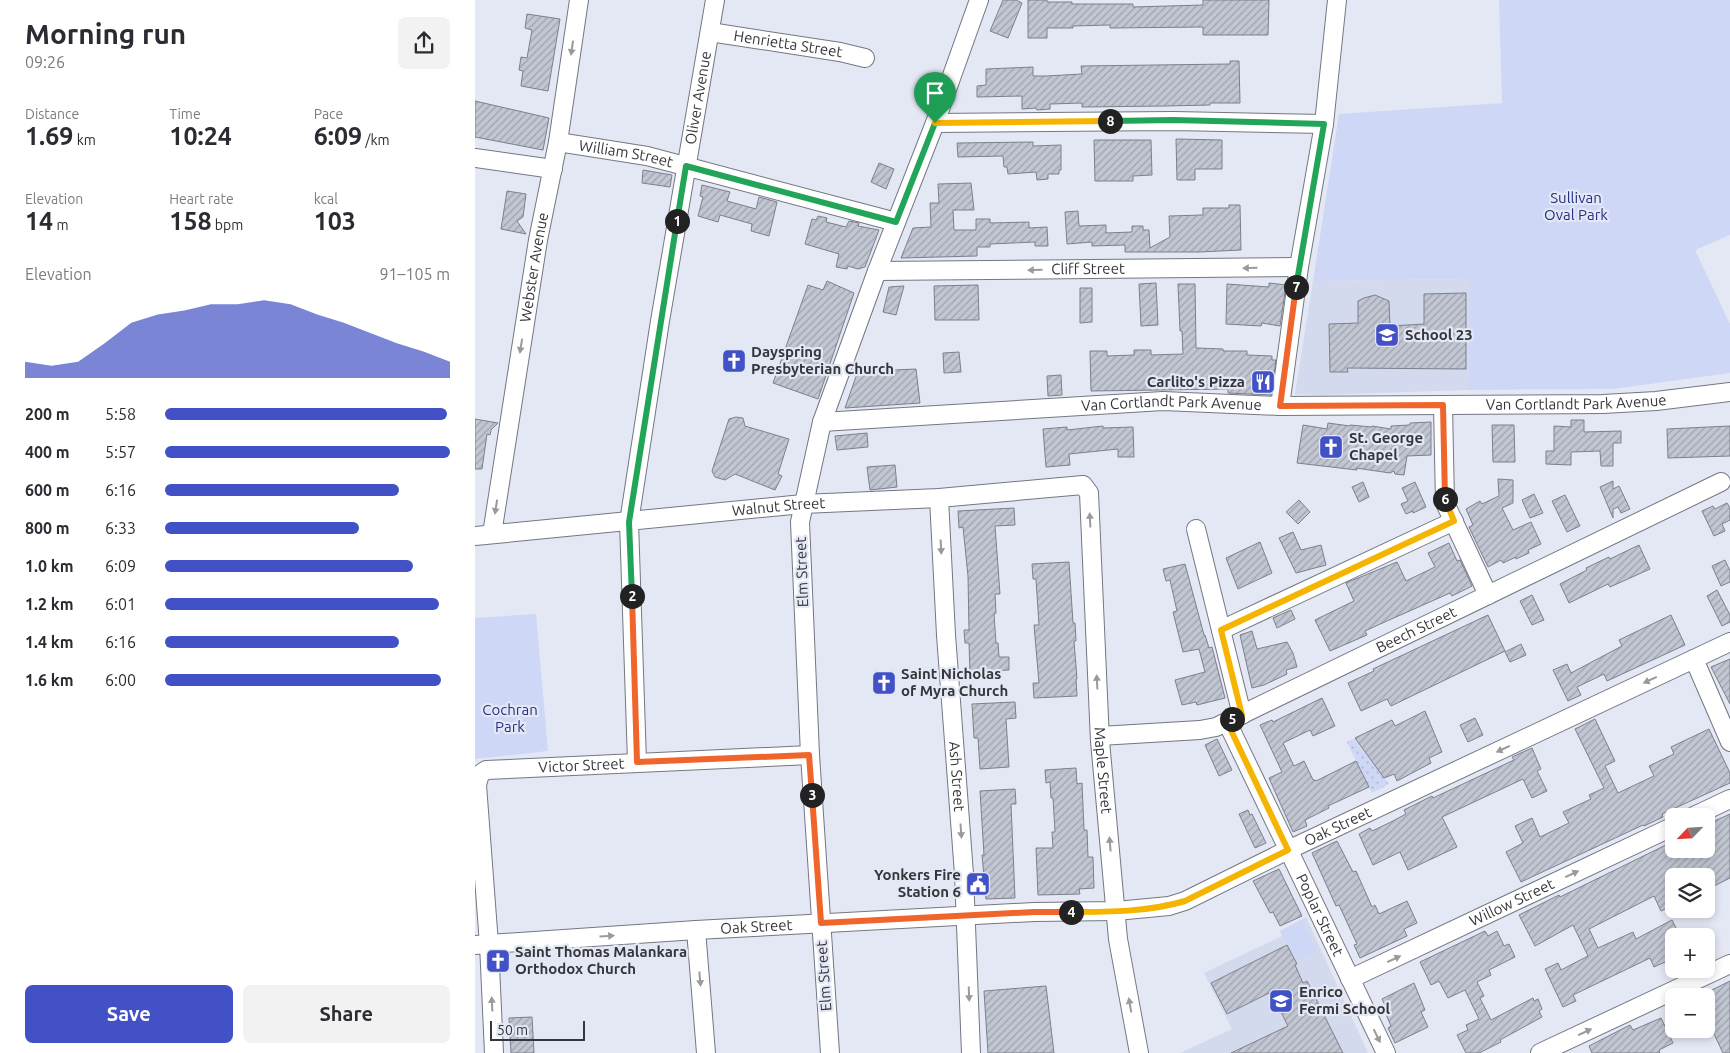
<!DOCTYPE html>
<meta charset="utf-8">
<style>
:root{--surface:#fff;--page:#f2f2f3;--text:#2b2b33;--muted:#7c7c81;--accent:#4252c6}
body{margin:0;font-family:Ubuntu,sans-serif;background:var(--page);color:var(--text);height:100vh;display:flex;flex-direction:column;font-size:19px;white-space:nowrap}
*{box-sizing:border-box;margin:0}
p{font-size:16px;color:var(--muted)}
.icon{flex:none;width:28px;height:28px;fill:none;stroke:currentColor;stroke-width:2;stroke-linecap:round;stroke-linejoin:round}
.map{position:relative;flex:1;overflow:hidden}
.drawer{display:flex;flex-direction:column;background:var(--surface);width:475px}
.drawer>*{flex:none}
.needle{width:32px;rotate:245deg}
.fabs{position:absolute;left:1190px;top:808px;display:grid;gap:10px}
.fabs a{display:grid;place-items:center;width:50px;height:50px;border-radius:8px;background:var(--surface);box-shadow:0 2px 8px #0003;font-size:25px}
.scale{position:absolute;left:15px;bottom:12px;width:95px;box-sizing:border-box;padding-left:5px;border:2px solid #34363b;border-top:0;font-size:14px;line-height:18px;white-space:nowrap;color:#34363b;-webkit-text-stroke:4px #e4e8f5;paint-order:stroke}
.pin{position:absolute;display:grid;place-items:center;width:42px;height:42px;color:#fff;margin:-51px -21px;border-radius:50% 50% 50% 0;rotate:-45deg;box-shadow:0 0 5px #0007}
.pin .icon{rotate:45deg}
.km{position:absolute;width:25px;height:25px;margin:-12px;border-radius:50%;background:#222;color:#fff;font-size:14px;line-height:25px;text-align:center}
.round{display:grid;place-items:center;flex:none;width:52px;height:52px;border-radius:8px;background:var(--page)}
.head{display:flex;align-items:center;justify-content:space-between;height:85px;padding:0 25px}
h1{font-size:28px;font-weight:700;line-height:38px}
.stats{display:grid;grid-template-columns:repeat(3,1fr);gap:8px;height:85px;padding:5px 25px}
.stats div{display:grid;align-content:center}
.stats b{font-size:25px;font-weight:700}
.stats small{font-size:14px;font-weight:400}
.stats p{font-size:14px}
.chart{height:140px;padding:10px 25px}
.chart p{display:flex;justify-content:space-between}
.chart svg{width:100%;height:90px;margin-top:5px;fill:var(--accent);opacity:.7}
.cta{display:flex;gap:10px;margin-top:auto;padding:10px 25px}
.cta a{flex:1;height:58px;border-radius:8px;background:var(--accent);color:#fff;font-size:20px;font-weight:700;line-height:58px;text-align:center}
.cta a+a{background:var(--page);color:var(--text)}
ul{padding:0 25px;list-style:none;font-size:16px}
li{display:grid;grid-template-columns:80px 60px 1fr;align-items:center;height:38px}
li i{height:12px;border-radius:6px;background:var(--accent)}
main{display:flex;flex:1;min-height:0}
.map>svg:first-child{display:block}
</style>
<main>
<section class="drawer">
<div class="head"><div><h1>Morning run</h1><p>09:26</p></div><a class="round"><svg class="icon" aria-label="share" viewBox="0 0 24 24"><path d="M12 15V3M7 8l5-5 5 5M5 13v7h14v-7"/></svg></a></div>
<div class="stats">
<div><p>Distance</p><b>1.69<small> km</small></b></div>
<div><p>Time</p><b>10:24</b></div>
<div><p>Pace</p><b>6:09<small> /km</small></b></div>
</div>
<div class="stats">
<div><p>Elevation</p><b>14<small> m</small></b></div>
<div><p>Heart rate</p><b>158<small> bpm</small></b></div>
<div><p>kcal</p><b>103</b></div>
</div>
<div class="chart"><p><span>Elevation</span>91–105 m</p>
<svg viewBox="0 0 160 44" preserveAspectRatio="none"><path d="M0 44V36L10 38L20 36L30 27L40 17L50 13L60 11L70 8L80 8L90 6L100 8L110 13L120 17L130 22L140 27L150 31L160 36V44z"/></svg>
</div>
<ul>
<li><b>200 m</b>5:58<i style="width:99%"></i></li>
<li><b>400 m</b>5:57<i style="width:100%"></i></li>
<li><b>600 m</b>6:16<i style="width:82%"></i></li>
<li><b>800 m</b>6:33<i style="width:68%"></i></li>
<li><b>1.0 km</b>6:09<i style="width:87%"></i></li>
<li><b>1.2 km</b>6:01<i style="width:96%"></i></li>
<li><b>1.4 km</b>6:16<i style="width:82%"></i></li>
<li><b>1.6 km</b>6:00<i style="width:97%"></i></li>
</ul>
<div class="cta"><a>Save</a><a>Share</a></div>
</section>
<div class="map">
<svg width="1255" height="1053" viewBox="0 0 1255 1053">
<defs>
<pattern id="garden-dots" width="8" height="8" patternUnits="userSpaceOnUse" patternTransform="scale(1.25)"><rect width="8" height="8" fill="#ced8f6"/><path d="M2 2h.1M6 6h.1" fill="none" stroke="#b2bad4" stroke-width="1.8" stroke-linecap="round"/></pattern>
<pattern id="building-hatch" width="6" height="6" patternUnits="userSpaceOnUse" patternTransform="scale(1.25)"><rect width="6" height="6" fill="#c2c6d2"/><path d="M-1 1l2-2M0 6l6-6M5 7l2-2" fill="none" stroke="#9ea2ac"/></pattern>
</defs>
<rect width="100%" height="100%" fill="#e4e8f5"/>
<path fill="#d3daed" d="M994 279 993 390 846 395 820 394 838 281Z
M831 917 893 1053H705L757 1029 729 973 807 936 805 931Z"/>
<path fill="#ced8f6" d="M1024 0H1255V235L1220 250 1255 324V373L1138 389 993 390 994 279 838 281 864 114 1027 103Z
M61 614 73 751 0 759V618Z
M827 920 842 951 824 960 822 957 819 958 805 931Z"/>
<path fill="url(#garden-dots)" d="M879 739 914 784 897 793 872 742Z"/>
<path fill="url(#building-hatch)" stroke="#7c808b" d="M528 0H541L547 3 533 38 515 31Z
M553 0H572V2H597V4H658V7L728 5V0H794L793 35H728V27L635 28V25L598 26V28H572V38H553Z
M52 14 85 19 73 91 46 86 48 71 44 70 46 57 52 58 57 30 50 28Z
M755 61H764L765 103H735V105L690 106 607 107V103L575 104V109L562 110 561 108 547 109V96L502 97V86L511 85V69L558 67V76H571L607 74 606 66 755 64Z
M0 101 74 118 68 150 0 137Z
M701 139 747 140V169H720V180H702Z
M619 140H676L677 175 658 176V181H620Z
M558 142V146L586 145V170H584V174H573V179L562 180 561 172 533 174 532 167H529L528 156 483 157 482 143Z
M404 163 419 169 411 189 396 182Z
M168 170 197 175 195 187 167 183Z
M496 183 499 210H478L479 230H501V219H515V223L554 222V228L572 227 573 246H560V242L515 244V247H502V256L426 258 438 228 456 227 455 203H464L463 184Z
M227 185 255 192 252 201 281 209 284 197 302 202 294 236 276 231 277 224 245 215 243 222 223 216 228 197 225 196Z
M32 191 51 194 48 217 42 221 51 234 26 229Z
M754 205H765L766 250 724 252H650V245L617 246V242L592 244 590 212 603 211 604 226 631 225V233L657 232V226H668V230H674L675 248 695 237 694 216 728 215V208H754Z
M343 216 352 218 351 222 371 227 374 221 384 223 383 226 404 230 390 267 383 269 373 266 372 269 361 267 364 254 330 244 337 219 341 220Z
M352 281 379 293 343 399 298 383 333 285 348 290Z
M681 283 683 325 666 326 664 284Z
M794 283 811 285 805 326 787 323 786 326 751 324 752 284 794 287Z
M703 284H720L721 348 748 349V351H772V355L797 356V360H801L796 395 753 393V389L616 391 615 351H632V356L659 355V350H676V355L708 354 707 331H705Z
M503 285 504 320H460L459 286Z
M429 286 421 315 408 312 414 287Z
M605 288H617V322L605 323Z
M991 293V369L872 368 873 372H855L854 324 883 323V301L889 298 900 295 914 301 915 326 949 324V294Z
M484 352 486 372 469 373 468 353Z
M419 367V370L441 369 445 403 370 408 384 368Z
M586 375 587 395 573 396 572 376Z
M261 417 268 418 270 426 314 439 303 474 307 476 300 490 260 474 250 480 240 477 237 471 254 419Z
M0 419 23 423 16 430 15 435 12 434 7 469H0Z
M1096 420H1109V432L1146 431V443H1138V466H1126L1125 451 1096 452V465L1071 464V451H1079V426L1096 427Z
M956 422V455L932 456 929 475 920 474 919 471 915 473 881 468 882 470 822 463 828 425 852 429 853 423 875 426V425L897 427V426L916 429V426L935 425V423Z
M1017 425H1039L1040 462H1018Z
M628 426V428L658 427 659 457H643V449L594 454 595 465 571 467 568 429 592 427V430Z
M1255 426V456L1193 458 1192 429Z
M392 433 393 447 362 450 360 436Z
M420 465 422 487 395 490 392 467Z
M1023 479 1038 480V503L1027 508 1038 530 1056 522 1066 544 1053 550 1054 553 1041 559V557L1028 563 1026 560 1013 567 994 527 998 525 991 509 1005 501 1007 504 1024 496Z
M1138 481V489L1144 486 1155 509 1146 513 1143 507 1138 509V518L1125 487Z
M888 482 894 497 884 502 877 487Z
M940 482 951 507 938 513V511L931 514 926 504 933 501 927 488Z
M1059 494 1068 513 1055 518 1047 500Z
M1090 495 1105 526 1092 532 1077 501Z
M824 500 835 512 823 524 811 512Z
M1252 503 1255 508V520L1247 524 1250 531 1239 536 1227 511 1238 506 1240 509Z
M539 508 540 525 520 526 525 594H520L521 613 519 614 521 643H523L524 657H534V670L495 672 494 643H490L489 630H494L493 576 488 527 484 528 483 511Z
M818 532 826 550 846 545 851 565 821 573 804 538Z
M785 542 797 573 763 589 751 558Z
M974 543 982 561 985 560 997 586 977 596 975 593 903 625 890 631 892 635 855 651 840 620 879 601 871 583 922 562 931 581 960 567 953 553Z
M1164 545 1175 569 1135 587 1133 584 1094 603 1085 584 1112 570 1111 568 1134 557 1135 559Z
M1250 560 1255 571V582L1246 586 1237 566Z
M594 562 598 623H600L601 641H599L602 679H601L602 696 559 698 558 683H564L559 625H564L561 579H558L557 564Z
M710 564 729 635H730L734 648 737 647 750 698 722 705 721 702 707 705 700 680 730 672 724 649 708 652 698 612 702 611 695 580 691 581 688 569Z
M1242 590 1255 615V622L1247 626 1232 596Z
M1057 595 1069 620 1057 625 1045 601Z
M816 610 820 619 802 628 798 618Z
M1013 615 1030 651 916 706 912 699 886 711 873 683 899 671 898 669Z
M1196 615 1210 645 1132 681 1129 674 1102 687 1106 695 1093 701 1078 670 1092 664 1096 673 1147 646 1144 640Z
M777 631 782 649 812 642 818 653 822 667 811 670 812 674 789 685 777 688 765 635Z
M1046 644 1051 655 1035 662 1030 652Z
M1255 659V704L1236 667Z
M847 698 860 726 838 736 835 730 808 743 819 766 829 761 838 780H840L841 781 881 761 894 787 853 806 854 808 830 820 832 826 818 832 794 778 807 772 785 725 797 720 798 722Z
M540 702 541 718 531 719 534 767 505 769 503 738H499L497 704Z
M950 711 967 752 954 758 956 763 922 781 919 774 909 778 880 738 917 720 920 726Z
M1000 718 1008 735 993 742 985 725Z
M1120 719 1140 761 1130 766 1143 793 1179 776 1174 766 1199 754 1196 747 1234 729 1255 773V783L1187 814 1188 817 1169 826 1168 825 1046 882 1031 852 1048 843 1040 826 1057 818 1065 837 1094 823 1088 812 1116 799 1114 795 1129 788 1100 729Z
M742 739 757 770 744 776 730 745Z
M1057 748 1066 769 1062 771 1072 791 1057 798 1048 779 967 817 982 847 933 870 925 852 898 865 884 834 895 828 897 831 914 823 931 814 929 810 957 796 958 798 1039 760 1037 757Z
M601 768 602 784 607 783 609 830H612L613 857H618L619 888 604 889 605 894 563 895 561 848H578L577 832H580L578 798H576L575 782 571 783 570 770Z
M540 789 541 804H536L540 898 511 899 507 855H509L505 791Z
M773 810 775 815 777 814 791 843 780 848 764 814Z
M1255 814V878L1231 890V876H1199V905L1186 911 1179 896 1114 929 1123 948 1158 932 1161 939 1197 920 1205 936H1199V958L1179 967 1175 958 1098 995 1101 1001 1088 1007 1070 969 1083 963 1086 970 1113 956 1098 925 1060 946 1044 915 1084 895 1085 897 1199 841V849H1231V825Z
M862 841 878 872 881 871 897 907 900 905 904 914 932 901 942 923 929 929 932 936 885 958 879 945 882 944 864 905 861 906 837 853Z
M804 869 827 916 805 926 798 912 795 913 778 881Z
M1010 931 1013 936 1022 931 1029 946 1034 944 1040 957 1014 970 1016 975 1002 982 1009 996 1005 998 1016 1020 1058 998 1059 1001 1063 999 1067 1009 1064 1011 1067 1017 1025 1040 1026 1042 1004 1053H991L982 1035 993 1030 991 1025 1004 1019 990 990 973 998 964 981 956 985 945 962Z
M812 945 822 964 820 965 828 983 832 981 868 1053H756L813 1026 796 992 752 1014 736 983Z
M1255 981V1053H1248L1231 1017V993Z
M939 983 950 1010 946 1012 953 1027 920 1043 913 1028 916 1026 910 1012 913 1011 907 999Z
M571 986 579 1053H513L509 991Z
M57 1017 59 1053H36L34 1018Z
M1186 1018 1198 1043 1184 1050 1185 1053H1117L1114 1046 1155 1025 1158 1030Z"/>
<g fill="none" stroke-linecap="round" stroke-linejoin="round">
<defs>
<g id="minor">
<path id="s1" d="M235 32 365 52 390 58"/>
<path d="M460 123 699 121 849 124"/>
<path id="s2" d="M83 142 172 156 421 222"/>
<path d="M0 158 78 169"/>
<path id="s3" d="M402 271 824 267"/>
<path d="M968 405 970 503 1013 595"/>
<path d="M805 406 824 267 849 124 862 0"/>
<path id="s4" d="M347 422 688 401 805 406 1128 404 1181 401 1255 392"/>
<path id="s5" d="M464 498 471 635 489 874 496 1053"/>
<path d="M721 529 767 715"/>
<path id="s6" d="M17 534 63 240 83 142 104 0"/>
<path id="s7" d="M0 536 328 504 464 498 608 485 614 493 625 741 643 939 664 1053"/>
<path d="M746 630 979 521"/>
<path d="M1219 659 1255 742"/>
<path id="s8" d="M752 722 911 1053"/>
<path id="s9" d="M625 736 725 730 741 727 1246 482"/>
<path id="s10" d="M162 762 154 522 185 321 240 0"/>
<path d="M4 777 2 785 14 944 19 1053"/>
<path id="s11" d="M0 778 11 770 335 755"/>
<path d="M1219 816 1255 799"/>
<path d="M221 930 231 1053"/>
<path id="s12" d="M0 945 221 930 559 912 641 911 694 906 710 901 813 850 1255 642"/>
<path id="s13" d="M875 979 1199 826"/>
<path d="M355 1053 335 755 325 522 347 422 402 271 460 123 504 0"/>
<path d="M1065 1053 1255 964"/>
</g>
</defs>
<use href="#minor" stroke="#747782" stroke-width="20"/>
<use href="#minor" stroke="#fff" stroke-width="18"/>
</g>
<defs><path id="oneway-solid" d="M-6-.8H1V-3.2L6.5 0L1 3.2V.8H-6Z" transform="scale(1.25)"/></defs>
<g fill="#9a9a9d">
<use href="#oneway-solid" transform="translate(97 48) rotate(98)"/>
<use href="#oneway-solid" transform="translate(775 268) rotate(179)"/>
<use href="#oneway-solid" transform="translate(560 270) rotate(179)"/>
<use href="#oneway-solid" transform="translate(46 346) rotate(99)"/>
<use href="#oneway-solid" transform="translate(21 507) rotate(99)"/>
<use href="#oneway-solid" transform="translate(615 520) rotate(-93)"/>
<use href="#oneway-solid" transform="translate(466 547) rotate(87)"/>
<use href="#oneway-solid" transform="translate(1175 680) rotate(155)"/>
<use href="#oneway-solid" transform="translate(622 682) rotate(-93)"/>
<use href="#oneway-solid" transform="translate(1028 749) rotate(155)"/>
<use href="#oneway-solid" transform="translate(486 831) rotate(86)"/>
<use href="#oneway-solid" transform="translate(635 844) rotate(-95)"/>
<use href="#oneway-solid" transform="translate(1097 874) rotate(-25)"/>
<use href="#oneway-solid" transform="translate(132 936) rotate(-4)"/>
<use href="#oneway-solid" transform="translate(919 959) rotate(-25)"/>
<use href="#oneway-solid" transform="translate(225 979) rotate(85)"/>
<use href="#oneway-solid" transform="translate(494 994) rotate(88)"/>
<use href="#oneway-solid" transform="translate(17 1004) rotate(-93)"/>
<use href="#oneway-solid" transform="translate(655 1005) rotate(-100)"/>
<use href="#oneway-solid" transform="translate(1110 1032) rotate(-25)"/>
<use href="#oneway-solid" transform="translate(902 1036) rotate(64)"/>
</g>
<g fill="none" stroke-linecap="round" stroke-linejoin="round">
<defs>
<path id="split-1" d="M202 221 211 166 421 222 460 123"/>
<path id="split-2" d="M157 596 154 522 202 221"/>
<path id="split-3" d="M157 596 162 762 334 755 337 795"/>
<path id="split-4" d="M337 795 346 923 559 912H596"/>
<path id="split-5" d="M596 912C634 912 673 912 710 901L813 850 752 722 757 719"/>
<path id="split-6" d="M757 719 767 715 746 630 979 521 970 499"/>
<path id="split-7" d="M821 287 805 406 968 405 970 499"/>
<path id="split-8" d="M635 121 699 120 849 124 821 287"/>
<path id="split-9" d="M460 123 635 121"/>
</defs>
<use href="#split-1" stroke="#fff" stroke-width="10"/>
<use href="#split-2" stroke="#fff" stroke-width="10"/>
<use href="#split-3" stroke="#fff" stroke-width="10"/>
<use href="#split-4" stroke="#fff" stroke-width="10"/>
<use href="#split-5" stroke="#fff" stroke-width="10"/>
<use href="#split-6" stroke="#fff" stroke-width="10"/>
<use href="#split-7" stroke="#fff" stroke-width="10"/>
<use href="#split-8" stroke="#fff" stroke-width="10"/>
<use href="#split-9" stroke="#fff" stroke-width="10"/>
<use href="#split-1" stroke="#22a559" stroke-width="6"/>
<use href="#split-2" stroke="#22a559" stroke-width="6"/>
<use href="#split-3" stroke="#f0652b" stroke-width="6"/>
<use href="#split-4" stroke="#f0652b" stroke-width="6"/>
<use href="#split-5" stroke="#f5b400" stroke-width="6"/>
<use href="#split-6" stroke="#f5b400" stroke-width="6"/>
<use href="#split-7" stroke="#f0652b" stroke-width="6"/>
<use href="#split-8" stroke="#22a559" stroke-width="6"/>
<use href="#split-9" stroke="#f5b400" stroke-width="6"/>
</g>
<defs>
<symbol id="school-square" viewBox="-11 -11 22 22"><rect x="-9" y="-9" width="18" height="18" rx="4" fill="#4252c6" stroke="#e4e8f5"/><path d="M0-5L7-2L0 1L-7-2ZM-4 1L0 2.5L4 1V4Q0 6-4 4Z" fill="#fff"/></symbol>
<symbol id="church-square" viewBox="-11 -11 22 22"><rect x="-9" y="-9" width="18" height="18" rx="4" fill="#4252c6" stroke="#e4e8f5"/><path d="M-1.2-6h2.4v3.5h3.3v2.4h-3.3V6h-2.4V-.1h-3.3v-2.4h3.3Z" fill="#fff"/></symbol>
<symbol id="restaurant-square" viewBox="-11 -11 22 22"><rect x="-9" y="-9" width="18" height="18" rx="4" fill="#4252c6" stroke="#e4e8f5"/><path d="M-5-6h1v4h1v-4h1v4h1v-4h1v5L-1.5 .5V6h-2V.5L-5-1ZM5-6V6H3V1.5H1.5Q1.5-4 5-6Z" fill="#fff"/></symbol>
<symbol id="civic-square" viewBox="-11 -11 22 22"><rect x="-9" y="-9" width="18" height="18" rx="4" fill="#4252c6" stroke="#e4e8f5"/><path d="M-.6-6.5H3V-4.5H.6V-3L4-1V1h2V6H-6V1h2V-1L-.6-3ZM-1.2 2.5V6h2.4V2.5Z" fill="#fff"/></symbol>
</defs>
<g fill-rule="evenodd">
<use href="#school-square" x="898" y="321" width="28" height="28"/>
<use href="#church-square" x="245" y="347" width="28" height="28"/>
<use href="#restaurant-square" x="774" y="368" width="28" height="28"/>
<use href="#church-square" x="842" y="433" width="28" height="28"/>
<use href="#church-square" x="395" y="669" width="28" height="28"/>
<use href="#civic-square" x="489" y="870" width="28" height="28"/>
<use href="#church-square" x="9" y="947" width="28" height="28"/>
<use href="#school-square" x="792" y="987" width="28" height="28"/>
</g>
<g text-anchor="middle" stroke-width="4.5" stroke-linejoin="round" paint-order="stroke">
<g font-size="15" fill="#34363b" stroke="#e4e8f5">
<text dy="5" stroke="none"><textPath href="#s1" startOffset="79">Henrietta Street</textPath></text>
<text dy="5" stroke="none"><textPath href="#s10" startOffset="670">Oliver Avenue</textPath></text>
<text dy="5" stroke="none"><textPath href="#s2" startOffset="69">William Street</textPath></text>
<text dy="5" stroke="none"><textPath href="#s6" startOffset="270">Webster Avenue</textPath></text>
<text dy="5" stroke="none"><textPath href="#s3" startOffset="211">Cliff Street</textPath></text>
<text dy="5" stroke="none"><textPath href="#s4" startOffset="755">Van Cortlandt Park Avenue</textPath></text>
<text dy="5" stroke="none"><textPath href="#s4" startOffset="350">Van Cortlandt Park Avenue</textPath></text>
<text dy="5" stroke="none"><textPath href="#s7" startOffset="305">Walnut Street</textPath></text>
<text transform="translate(327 572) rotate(-92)" y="5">Elm Street</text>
<text dy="5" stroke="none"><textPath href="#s9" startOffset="339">Beech Street</textPath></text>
<text dy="5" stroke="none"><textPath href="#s11" startOffset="109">Victor Street</textPath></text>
<text dy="5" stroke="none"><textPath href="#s7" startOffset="898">Maple Street</textPath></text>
<text dy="5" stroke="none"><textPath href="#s5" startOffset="279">Ash Street</textPath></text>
<text dy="5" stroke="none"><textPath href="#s12" startOffset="882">Oak Street</textPath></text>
<text dy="5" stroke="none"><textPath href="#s13" startOffset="179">Willow Street</textPath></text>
<text dy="5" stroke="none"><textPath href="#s8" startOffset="214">Poplar Street</textPath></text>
<text dy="5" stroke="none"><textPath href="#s12" startOffset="282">Oak Street</textPath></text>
<text transform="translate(349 976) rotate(-94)" y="5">Elm Street</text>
</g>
<g font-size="15" fill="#263184" stroke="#e4e8f5">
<text x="1101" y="203">Sullivan<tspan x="1101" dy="17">Oval Park</tspan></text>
<text x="35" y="715">Cochran<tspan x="35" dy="17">Park</tspan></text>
</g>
<g font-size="15" font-weight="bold" fill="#34363b" stroke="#e4e8f5" text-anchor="start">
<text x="930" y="340">School 23</text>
<text x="276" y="357">Dayspring<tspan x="276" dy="17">Presbyterian Church</tspan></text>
<text x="770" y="387" text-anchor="end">Carlito's Pizza</text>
<text x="874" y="443">St. George<tspan x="874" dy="17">Chapel</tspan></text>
<text x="426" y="679">Saint Nicholas<tspan x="426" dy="17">of Myra Church</tspan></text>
<text x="486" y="880" text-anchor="end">Yonkers Fire<tspan x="486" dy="17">Station 6</tspan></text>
<text x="40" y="957">Saint Thomas Malankara<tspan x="40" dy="17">Orthodox Church</tspan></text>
<text x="824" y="997">Enrico<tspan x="824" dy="17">Fermi School</tspan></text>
</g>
</g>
</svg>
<div class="fabs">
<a><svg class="needle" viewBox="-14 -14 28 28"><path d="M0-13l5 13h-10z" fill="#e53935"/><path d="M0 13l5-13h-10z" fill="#7c7c81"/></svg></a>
<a><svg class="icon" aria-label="layers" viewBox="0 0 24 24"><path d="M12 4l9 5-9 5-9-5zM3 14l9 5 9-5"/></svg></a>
<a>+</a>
<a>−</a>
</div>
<div class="scale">50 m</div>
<div class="pin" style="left:460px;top:123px;background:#1e9e55"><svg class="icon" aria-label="arrive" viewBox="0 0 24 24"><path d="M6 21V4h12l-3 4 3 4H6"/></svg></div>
<b class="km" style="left:202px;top:221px">1</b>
<b class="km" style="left:157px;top:596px">2</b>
<b class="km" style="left:337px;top:795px">3</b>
<b class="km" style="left:596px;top:912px">4</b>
<b class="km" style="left:757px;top:719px">5</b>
<b class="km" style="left:970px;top:499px">6</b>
<b class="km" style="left:821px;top:287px">7</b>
<b class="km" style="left:635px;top:121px">8</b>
</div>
</main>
